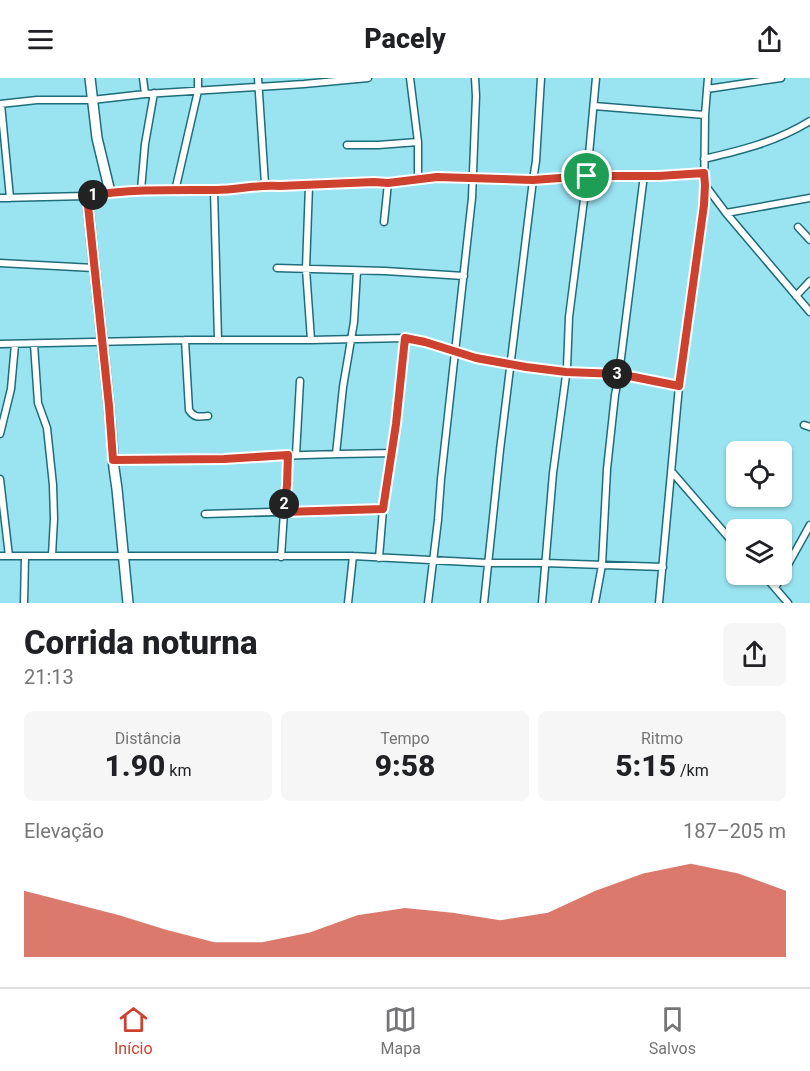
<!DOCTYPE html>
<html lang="pt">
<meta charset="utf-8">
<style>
:root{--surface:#fff;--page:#f6f6f6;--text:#202124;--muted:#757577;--line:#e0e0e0;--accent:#cd412f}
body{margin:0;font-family:Roboto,sans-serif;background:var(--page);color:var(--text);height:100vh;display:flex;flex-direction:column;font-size:22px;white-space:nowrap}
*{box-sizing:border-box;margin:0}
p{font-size:20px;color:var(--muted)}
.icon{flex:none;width:33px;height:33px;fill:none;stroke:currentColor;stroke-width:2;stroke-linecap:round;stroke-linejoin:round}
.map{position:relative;height:525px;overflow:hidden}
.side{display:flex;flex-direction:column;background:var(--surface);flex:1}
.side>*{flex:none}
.controls{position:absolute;left:726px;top:363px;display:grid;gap:12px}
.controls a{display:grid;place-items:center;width:66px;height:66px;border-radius:9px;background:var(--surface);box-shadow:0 2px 4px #0004;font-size:30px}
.pin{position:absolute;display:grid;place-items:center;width:51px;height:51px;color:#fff;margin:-26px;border:3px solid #fff;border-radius:50%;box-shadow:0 2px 6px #0007}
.km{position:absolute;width:30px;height:30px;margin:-15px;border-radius:50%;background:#222;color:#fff;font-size:16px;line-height:30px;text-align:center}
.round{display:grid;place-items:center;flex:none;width:63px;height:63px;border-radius:9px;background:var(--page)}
.summary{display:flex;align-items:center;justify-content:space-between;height:102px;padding:0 24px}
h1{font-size:33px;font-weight:800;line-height:45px}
.metrics{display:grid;grid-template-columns:repeat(3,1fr);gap:9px;height:102px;padding:6px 24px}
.metrics div{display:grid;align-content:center;border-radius:9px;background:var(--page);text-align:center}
.metrics b{font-size:30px;font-weight:800}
.metrics small{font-size:16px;font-weight:400}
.metrics p{font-size:16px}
.chart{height:168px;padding:12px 24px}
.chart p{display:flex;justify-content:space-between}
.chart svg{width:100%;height:108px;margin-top:6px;fill:var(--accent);opacity:.7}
header{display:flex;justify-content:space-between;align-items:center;height:78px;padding:0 24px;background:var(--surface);font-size:27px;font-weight:800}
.tab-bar{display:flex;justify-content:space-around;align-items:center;height:84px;border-top:2px solid var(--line);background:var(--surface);font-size:16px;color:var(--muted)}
.tab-bar a{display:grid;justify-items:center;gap:3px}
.tab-bar .on{color:var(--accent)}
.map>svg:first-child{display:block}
</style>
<header><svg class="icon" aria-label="menu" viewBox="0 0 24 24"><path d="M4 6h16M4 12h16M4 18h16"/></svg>Pacely<svg class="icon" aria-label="share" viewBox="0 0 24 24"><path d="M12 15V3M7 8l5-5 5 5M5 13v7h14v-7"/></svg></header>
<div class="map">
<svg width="810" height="525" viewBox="0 0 810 525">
<rect width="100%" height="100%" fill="#9ae4f2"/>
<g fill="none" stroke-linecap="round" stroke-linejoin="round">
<defs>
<path id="street" d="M143 0 145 16
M258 0 265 106
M410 0 418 64V101
M707 11 781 0
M0 26 37 22H92L145 16 304 6 368 0
M1 26 10 120
M594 28 705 37
M347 67H378L418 64
M704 81C742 72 776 64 810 43
M309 107 306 191 311 262
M705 107 726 135 810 234
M141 112 145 66 154 15
M214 112 218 262
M175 113 198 13V0
M110 114 141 112 236 111 265 106 280 108 373 104 388 105 437 99 533 102 587 98H659L704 95
M0 120 87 118
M726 135 810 120
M384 144 388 105
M798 149 810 162
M0 185 94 190
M277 190 385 193 464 198
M796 218 810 203
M185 262 189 332C194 340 199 339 208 338
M0 266 185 262H311L405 260 425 264 476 280 526 289 566 294 619 296 679 308
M34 266 38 325 47 350 53 407 54 441 52 477
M804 347 810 349
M0 356 11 311 15 266
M336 376 343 309 354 244 357 193
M296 377 300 303
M113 382C206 382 299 376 392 375
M672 394 736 468
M0 401 9 478
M205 436 383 431
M0 478H353L488 485H545L663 489
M281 479 284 434 288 391V377
M379 480 383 431 400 313 405 260
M763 496 788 525
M775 510 810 447
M24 525 25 479
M348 525 353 478
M428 525 438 442 441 401 472 120 476 18 475 0
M484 525 500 372 533 102 536 83 541 0
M542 525 553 395 567 290 569 239 587 98 596 0
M595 525 602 487 607 391 615 317 619 296 644 97
M659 525 679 308 704 127 705 37 708 0"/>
<path id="secondary" d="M90 0 97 60 110 114 87 118 109 328 114 390 117 411 128 525"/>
</defs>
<use href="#street" stroke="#1f6d7a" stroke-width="9"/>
<use href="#secondary" stroke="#1f6d7a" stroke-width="12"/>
<use href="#street" stroke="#fff" stroke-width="6"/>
<use href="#secondary" stroke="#fff" stroke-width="9"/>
</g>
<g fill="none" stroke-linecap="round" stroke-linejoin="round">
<defs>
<path id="route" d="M704 95 705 107 704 127 679 308 619 296 566 294 526 289 476 280 425 264 405 260 396 346 383 431 284 434 287 407 288 377 224 381 113 382 109 328 87 118C130 111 173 112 216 112 238 112 258 106 280 108L374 104 388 105 437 99 533 102 587 98H659Z"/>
</defs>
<use href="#route" stroke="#fff" stroke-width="12"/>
<use href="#route" stroke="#cd412f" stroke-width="8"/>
</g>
</svg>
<div class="controls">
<a><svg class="icon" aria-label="locate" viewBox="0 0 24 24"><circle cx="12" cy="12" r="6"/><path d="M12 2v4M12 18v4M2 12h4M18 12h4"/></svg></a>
<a><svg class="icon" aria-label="layers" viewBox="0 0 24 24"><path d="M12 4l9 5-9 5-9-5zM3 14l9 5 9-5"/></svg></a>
</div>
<div class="pin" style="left:587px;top:98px;background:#1e9e55"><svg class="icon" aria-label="arrive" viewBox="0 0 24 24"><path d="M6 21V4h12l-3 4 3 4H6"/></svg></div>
<b class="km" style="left:93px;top:117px">1</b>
<b class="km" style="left:284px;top:426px">2</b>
<b class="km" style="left:617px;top:296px">3</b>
</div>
<section class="side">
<div class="summary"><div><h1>Corrida noturna</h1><p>21:13</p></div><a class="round"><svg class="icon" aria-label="share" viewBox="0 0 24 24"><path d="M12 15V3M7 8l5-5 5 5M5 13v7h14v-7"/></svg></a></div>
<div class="metrics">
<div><p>Distância</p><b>1.90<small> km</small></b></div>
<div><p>Tempo</p><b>9:58</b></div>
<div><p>Ritmo</p><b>5:15<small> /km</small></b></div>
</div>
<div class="chart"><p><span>Elevação</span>187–205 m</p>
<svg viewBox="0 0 160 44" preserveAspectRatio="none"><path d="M0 44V17L10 22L20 27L30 33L40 38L50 38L60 34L70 27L80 24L90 26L100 29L110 26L120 17L130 10L140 6L150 10L160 17V44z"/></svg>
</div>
</section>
<nav class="tab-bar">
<a class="on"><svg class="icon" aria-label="home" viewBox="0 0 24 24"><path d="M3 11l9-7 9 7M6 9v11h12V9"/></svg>Início</a>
<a><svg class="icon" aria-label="map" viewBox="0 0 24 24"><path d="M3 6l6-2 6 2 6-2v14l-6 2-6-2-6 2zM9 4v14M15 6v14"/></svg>Mapa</a>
<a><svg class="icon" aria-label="saved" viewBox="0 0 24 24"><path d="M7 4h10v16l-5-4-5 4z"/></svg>Salvos</a>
</nav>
